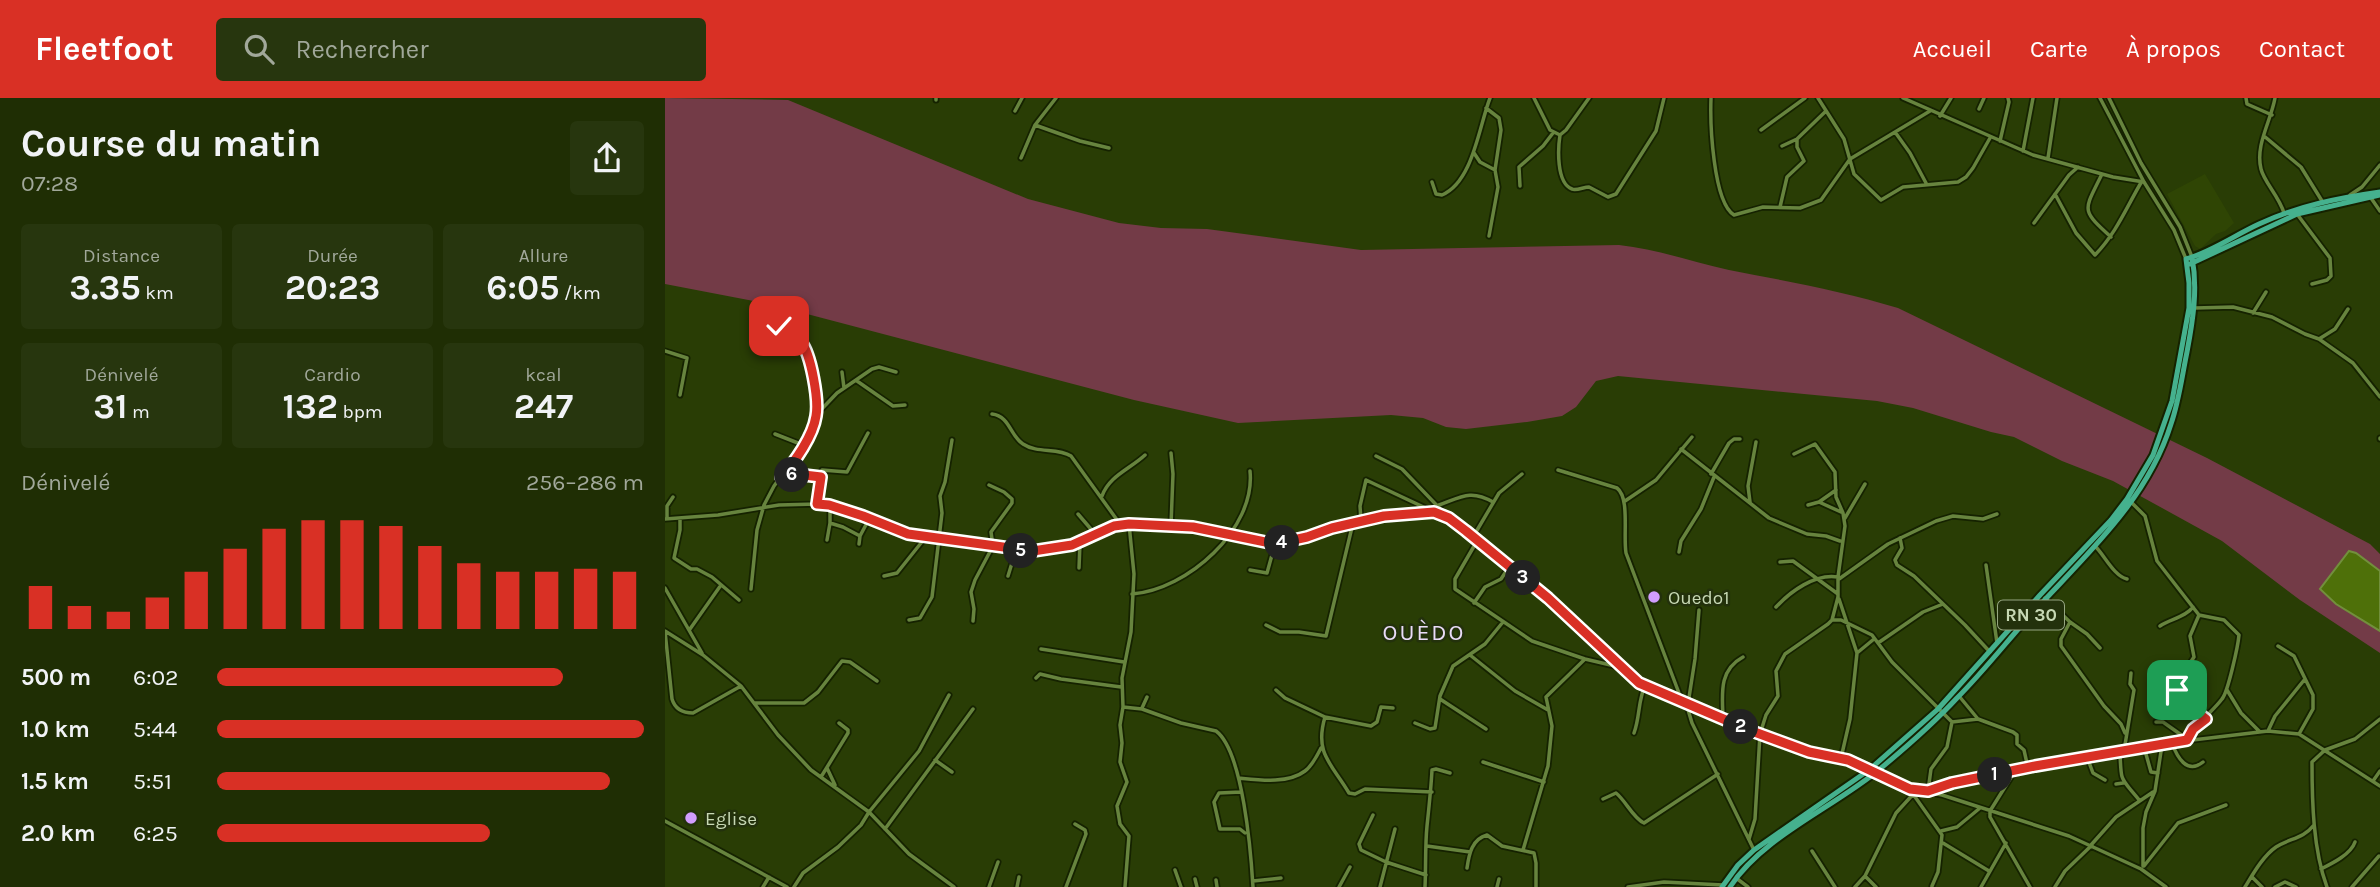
<!DOCTYPE html>
<html lang="fr">
<meta charset="utf-8">
<style>
:root{--surface:#1f2e04;--page:#27360e;--text:#f1f3f6;--muted:#a1a89a;--accent:#d93025}
body{margin:0;font-family:Karla,sans-serif;background:var(--page);color:var(--text);height:100vh;display:flex;flex-direction:column;font-size:26px;white-space:nowrap}
*{box-sizing:border-box;margin:0}
p{font-size:23px;color:var(--muted)}
.icon{flex:none;width:38px;height:38px;fill:none;stroke:currentColor;stroke-width:2;stroke-linecap:round;stroke-linejoin:round}
.map{position:relative;flex:1;overflow:hidden}
.panel{display:flex;flex-direction:column;background:var(--surface);width:665px}
.panel>*{flex:none}
.pin{position:absolute;display:grid;place-items:center;width:60px;height:60px;color:#fff;margin:-30px;border-radius:14px;box-shadow:0 4px 10px #0006}
.km{position:absolute;width:35px;height:35px;margin:-18px;border-radius:50%;background:#222;color:#fff;font-size:19px;line-height:35px;text-align:center}
.round{display:grid;place-items:center;flex:none;width:74px;height:74px;border-radius:7px;background:var(--page)}
.overview{display:flex;align-items:center;justify-content:space-between;height:119px;padding:0 21px}
h1{font-size:38px;font-weight:700;line-height:52px}
.stats{display:grid;grid-template-columns:repeat(3,1fr);gap:10px;height:119px;padding:7px 21px}
.stats div{display:grid;align-content:center;border-radius:7px;background:var(--page);text-align:center}
.stats b{font-size:35px;font-weight:700}
.stats small{font-size:19px;font-weight:400}
.stats p{font-size:19px}
.chart{height:196px;padding:14px 21px}
.chart p{display:flex;justify-content:space-between}
.chart svg{width:100%;height:126px;margin-top:7px;stroke:var(--accent);stroke-width:6}
ul{padding:0 21px;list-style:none;font-size:23px}
li{display:grid;grid-template-columns:112px 84px 1fr;align-items:center;height:52px}
li i{height:18px;border-radius:9px;background:var(--accent)}
header{display:flex;align-items:center;gap:42px;box-sizing:border-box;height:98px;padding:0 35px;background:var(--accent);color:#fff}
header strong{font-size:33px}
nav{display:flex;gap:38px;margin-inline-start:auto;font-size:24px}
.search{width:490px;height:63px;background:var(--page);display:flex;align-items:center;gap:18px;box-sizing:border-box;padding:0 24px;border-radius:7px;color:var(--muted);font-size:26px}
main{display:flex;flex:1;min-height:0}
.map>svg:first-child{display:block}
</style>
<header>
<strong>Fleetfoot</strong>
<div class="search"><svg class="icon" aria-label="search" viewBox="0 0 24 24"><circle cx="10" cy="10" r="6"/><path d="M15 15l6 6"/></svg>Rechercher</div>
<nav><a>Accueil</a><a>Carte</a><a>À propos</a><a>Contact</a></nav>
</header>
<main>
<section class="panel">
<div class="overview"><div><h1>Course du matin</h1><p>07:28</p></div><a class="round"><svg class="icon" aria-label="share" viewBox="0 0 24 24"><path d="M12 15V3M7 8l5-5 5 5M5 13v7h14v-7"/></svg></a></div>
<div class="stats">
<div><p>Distance</p><b>3.35<small> km</small></b></div>
<div><p>Durée</p><b>20:23</b></div>
<div><p>Allure</p><b>6:05<small> /km</small></b></div>
</div>
<div class="stats">
<div><p>Dénivelé</p><b>31<small> m</small></b></div>
<div><p>Cardio</p><b>132<small> bpm</small></b></div>
<div><p>kcal</p><b>247</b></div>
</div>
<div class="chart"><p><span>Dénivelé</span>256–286 m</p>
<svg viewBox="0 0 160 44" preserveAspectRatio="none"><path d="M5 44V29M15 44V36M25 44V38M35 44V33M45 44V24M55 44V16M65 44V9M75 44V6M85 44V6M95 44V8M105 44V15M115 44V21M125 44V24M135 44V24M145 44V23M155 44V24"/></svg>
</div>
<ul>
<li><b>500 m</b>6:02<i style="width:81%"></i></li>
<li><b>1.0 km</b>5:44<i style="width:100%"></i></li>
<li><b>1.5 km</b>5:51<i style="width:92%"></i></li>
<li><b>2.0 km</b>6:25<i style="width:64%"></i></li>
</ul>
</section>
<div class="map">
<svg width="1715" height="789" viewBox="0 0 1715 789">
<rect width="100%" height="100%" fill="#293d05"/>
<path fill="#2f4504" d="M1540 76 1569 125 1560 133 1551 136 1535 151 1530 148 1502 96Z"/>
<path fill="#733b47" d="M0 0 123 2 363 101 454 125 496 130 542 131 696 152 954 147C992 151 1027 164 1064 172 1121 183 1177 193 1233 210L1542 360 1705 446 1715 456V473L1702 464 1671 506 1715 533V555L1635 502 1557 443 1448 383 1397 363 1349 339 1326 334 1248 310 1212 303 953 278 931 283 911 309 897 318 862 324 801 331 781 329 758 320 726 317 573 325 469 302 104 206 0 186Z"/>
<path fill="#4e7009" stroke="#728f3c" stroke-width="2" d="M1684 453 1691 455 1715 473V533L1671 506 1655 491Z"/>
<g fill="none" stroke-linecap="round" stroke-linejoin="round">
<defs>
<path id="minor" d="M271 0V2
M869 0 885 32 895 37 901 32 924 0
M1046 0C1045 25 1048 104 1069 117L1098 109 1135 110 1156 102 1185 61 1265 13
M1153 0 1179 41 1189 76 1216 102 1238 89 1293 84 1301 79 1308 70 1325 40
M1238 0 1368 57 1448 79 1479 84
M1435 0 1479 84 1509 132 1521 161
M1444 0 1476 65 1515 129 1527 159
M1581 0 1582 6 1607 17
M1610 0C1606 23 1590 47 1596 71 1599 84 1614 98 1619 115
M821 10 834 20 836 32 830 72 833 89 824 138
M1314 11 1319 0
M350 13 357 0
M1275 18 1286 0
M370 27 415 43 444 50
M1096 32 1140 0
M1230 34 1245 55 1261 85
M895 37C893 50 891 85 907 91 911 93 919 89 924 89L943 99 951 96 991 33 999 0
M1599 38 1636 69 1657 103
M1335 43 1344 4 1343 0
M1117 48 1132 41 1161 13
M1358 53 1368 0
M809 55 815 64 830 72
M356 60 370 27 391 0
M1383 60 1392 0
M1437 76C1419 113 1415 111 1446 139
M767 84 771 96 777 97C808 84 814 28 825 0
M855 88 854 69 878 48 888 35
M1390 96 1411 135 1430 157C1452 134 1461 110 1477 83
M1685 97 1697 89 1715 67
M1706 100 1715 113
M1115 109 1122 79 1139 63 1132 49V41
M1632 116 1665 160 1666 178 1662 182 1647 186
M1369 125 1404 77 1413 69
M1530 210 1568 209 1607 219 1640 236 1654 241 1688 265 1715 299
M1588 215 1601 194
M1654 241 1670 231 1683 211
M0 253 22 260 15 297
M177 274 179 290
M192 283 228 308 240 307
M152 316 172 295 207 271 214 269 231 274
M327 316C345 318 345 338 358 346 373 356 392 349 406 358L455 426
M110 336 138 347
M1715 341V340
M1016 351 1104 420 1142 436 1161 438 1175 443
M506 355 508 376 506 427
M711 358 737 371 782 418
M893 372 952 390C965 400 958 437 961 455L1017 603
M1046 376 1064 345 1069 341H1075
M118 378H156
M437 398C444 378 465 371 480 357
M960 403 991 382 1027 339
M1085 404 1083 388 1091 344
M1154 404 1176 414
M1466 404 1480 418 1492 463 1534 517 1559 522 1574 537C1573 548 1563 594 1557 601 1548 613 1527 630 1522 642
M152 406 157 372 182 374 203 335
M774 407C796 399 806 391 828 404
M1143 407 1154 404 1171 392
M413 416 431 437
M15 420V432L9 460 26 471H32L47 479 74 502
M1180 420 1200 386
M0 421 53 417 114 407 152 406 165 407 198 418 243 436 272 442 310 444 368 453 407 447 449 428 464 426 528 429 610 446 642 439 667 430 719 418 769 414 784 420 855 477 974 585 1085 632 1144 654 1183 662 1204 672
M2 421V408L8 399
M696 423 695 408 701 382 767 413
M165 425 178 429 195 438
M808 439 834 395 857 376
M1235 440 1237 450 1230 462 1232 467 1249 478 1300 527 1325 554
M162 442 165 425V407
M812 443 790 481V491L867 543 920 561 954 569
M194 446 195 438 204 421
M1430 448C1440 458 1449 478 1462 481
M1014 454 1016 443 1036 411 1049 379
M1115 464 1128 463 1173 496
M1321 467 1332 545
M414 470 415 445
M585 472 602 475 610 446
M219 478 232 475 260 440
M343 478 351 452
M1174 481 1223 446 1271 423 1288 418 1318 421 1332 416
M0 490 37 555
M86 491 92 432 99 407 109 388 133 355 152 316 149 283 139 249 135 243 114 228
M467 496C522 492 591 431 585 373
M1380 500 1405 524 1396 541V548L1439 608 1456 626 1460 635
M1174 501 1192 555 1185 621 1176 660
M809 505 820 489 836 481 844 469
M1111 509C1125 494 1150 475 1173 479
M1534 517 1525 538 1529 559 1517 577 1511 595 1515 601 1541 620
M244 522 255 520 267 499 277 415 275 398 280 384 287 342
M1167 522H1176L1207 537 1227 564 1287 624
M308 523 309 511 306 494 310 482 328 448 326 434 347 405V401L339 394 324 387
M1405 524 1422 536 1435 550
M601 527 615 534H634L661 538 688 425
M1495 528C1505 521 1521 519 1528 509
M25 531 56 487
M0 533 38 557 76 588 113 637 146 672 204 714 244 756 289 789
M0 533 7 601C10 611 17 615 28 615L76 588
M1213 545 1258 514 1278 506
M1613 548 1629 558 1648 597V611L1634 636
M376 551 459 564
M1192 555 1209 541
M805 557 850 593 883 612
M371 580 375 576 396 581 456 589
M611 592 620 600 660 619 706 628 712 624 716 609 728 610
M1562 592 1576 615 1595 634
M1294 598 1313 621
M775 601 821 631
M89 605H139L153 594 177 563 185 564 212 583
M1021 605 1027 625 1089 752
M1023 606 1030 561 1034 512
M458 609 477 611 516 625 551 633C578 653 586 755 588 789
M477 610 482 599
M660 619C649 656 667 666 684 695L690 696 700 691 767 694
M1058 619C1057 595 1054 572 1078 559
M1287 624 1282 649 1266 671 1263 693 1287 685 1422 659 1511 644 1603 633 1634 636 1715 688
M1287 624 1313 621 1348 634 1352 637V646L1359 652 1363 670
M1491 624H1498L1522 641
M750 625 765 631 770 630 775 598 788 568 820 546 838 524
M1603 633 1610 618 1640 581
M969 635C975 619 973 602 980 588
M1507 645C1512 659 1522 677 1538 664
M1479 649 1486 674 1493 675
M1660 652 1647 664C1647 703 1648 752 1662 789
M1660 652 1690 641 1715 621
M1459 653 1469 592 1465 586 1466 575
M1455 654C1456 687 1456 679 1475 703
M1422 659 1428 675 1440 682
M270 662 287 674
M818 664 879 684
M162 670 170 687
M1350 673 1325 713V719L1365 789
M1211 676 1245 691 1277 697 1404 738 1476 771 1501 789
M156 679 183 635V632L174 625
M574 680C594 682 623 686 640 673 647 668 652 658 656 650
M1708 683 1715 673
M1451 686 1458 685
M576 694 554 695 549 704 555 731H575L580 735
M1248 696 1277 737 1273 774 1267 788
M938 701 951 695C961 703 968 720 979 725L1053 676
M708 717 694 746 696 752 721 764 761 777
M0 723 122 789
M220 731 308 611
M1276 733 1292 729 1315 710
M1084 741 1090 721 1095 636 1101 617 1113 598 1111 573 1120 556 1163 526 1167 522 1173 499V479L1180 428 1178 415 1171 399 1170 374 1150 346 1129 356
M1278 745 1324 773
M1426 747 1451 719 1488 694
M762 748 805 754
M858 752 883 668 887 628 881 599 920 561
M1147 753 1170 789
M1478 768V730L1481 714 1490 693 1497 647
M1479 768 1513 725 1561 707
M802 770C804 756 807 741 822 737L837 748 869 755 871 765V789
M1656 771C1668 765 1686 756 1690 744
M510 772 516 789
M1200 778 1211 789
M1587 779 1597 789
M1071 780 1083 789
M530 781 532 789
M551 782 552 789
M588 783 616 780
M98 789 104 779
M129 789 138 775 173 749 196 727 204 714 254 653 284 597
M324 789 333 764
M352 789 354 779
M401 789 421 736 420 732 410 726
M460 789 464 738 455 726 452 708 462 684 455 664 457 645 455 627 458 609 457 580 466 534 469 476 464 426
M674 789 685 769
M715 789 730 731
M760 789C761 769 760 748 762 728 764 709 766 691 767 672L771 671 785 675
M832 789 834 781
M963 789 999 784 1058 787
M1190 789 1200 778 1231 715 1252 692
M1316 789 1341 745
M1390 789 1400 773 1427 747
M1580 789C1588 776 1598 758 1611 749 1625 740 1638 741 1649 727
M1610 789 1620 784 1631 789
M1687 789 1714 758"/>
<path id="major" d="M1525 166 1632 116 1715 97
M1057 789 1073 767 1089 752 1204 672 1273 611 1375 497 1446 422 1462 401 1488 357 1507 303 1524 210V185L1521 161C1546 154 1570 137 1594 126 1633 108 1673 100 1715 94
M1065 789C1097 740 1163 712 1210 675 1238 652 1267 627 1292 600 1317 575 1339 547 1362 521 1416 461 1481 406 1506 326 1514 303 1517 278 1522 254 1528 222 1533 191 1527 159"/>
</defs>
<use href="#minor" stroke="#152200" stroke-width="7"/>
<use href="#major" stroke="#152200" stroke-width="9"/>
<use href="#minor" stroke="#67843e" stroke-width="3.5"/>
<use href="#major" stroke="#45b18e" stroke-width="5"/>
</g>
<g fill="none" stroke-linecap="round" stroke-linejoin="round">
<defs>
<path id="route" d="M114 228C121 233 130 238 136 244 146 256 154 302 151 318 148 338 130 364 116 379L139 377 156 379 152 406 164 407 198 418 243 436 368 453 407 447 449 428 464 426 528 429 610 446 642 439 667 430 719 418 769 414 784 420 801 433 883 500 974 585 1084 632 1144 654 1183 662 1245 691 1263 693 1287 685 1370 668 1522 642 1528 631 1541 621 1515 601 1512 592"/>
</defs>
<use href="#route" stroke="#fff" stroke-width="14"/>
<use href="#route" stroke="#d93025" stroke-width="9"/>
</g>
<g fill="#d19dfe" stroke="#23310c" stroke-width="2.5">
<circle cx="989" cy="499" r="7"/>
<circle cx="26" cy="720" r="7"/>
</g>
<g text-anchor="middle" stroke-width="5" stroke-linejoin="round" paint-order="stroke">
<rect fill="#23310c" stroke="#96a682" stroke-width="2" x="1333" y="502.5" width="66" height="29" rx="5"/>
<g font-size="18" font-weight="bold" fill="#c7d8b4">
<text x="1366" y="523">RN 30</text>
</g>
<g font-size="19" fill="#c7d8b4" stroke="#23310c" text-anchor="start">
<text x="1003" y="506">Ouedo1</text>
<text x="40" y="727">Eglise</text>
</g>
<g font-size="23" letter-spacing="2" fill="#eadcf8" stroke="#23310c">
<text x="759" y="542">OUÈDO</text>
</g>
</g>
</svg>
<div class="pin" style="left:1512px;top:592px;background:#1e9e55"><svg class="icon" aria-label="arrive" viewBox="0 0 24 24"><path d="M6 21V4h12l-3 4 3 4H6"/></svg></div>
<div class="pin" style="left:114px;top:228px;background:#d93025"><svg class="icon" aria-label="check" viewBox="0 0 24 24"><path d="M5 12l5 5 9-10"/></svg></div>
<b class="km" style="left:1330px;top:677px">1</b>
<b class="km" style="left:1076px;top:629px">2</b>
<b class="km" style="left:858px;top:480px">3</b>
<b class="km" style="left:617px;top:445px">4</b>
<b class="km" style="left:356px;top:453px">5</b>
<b class="km" style="left:127px;top:377px">6</b>
</div>
</main>
